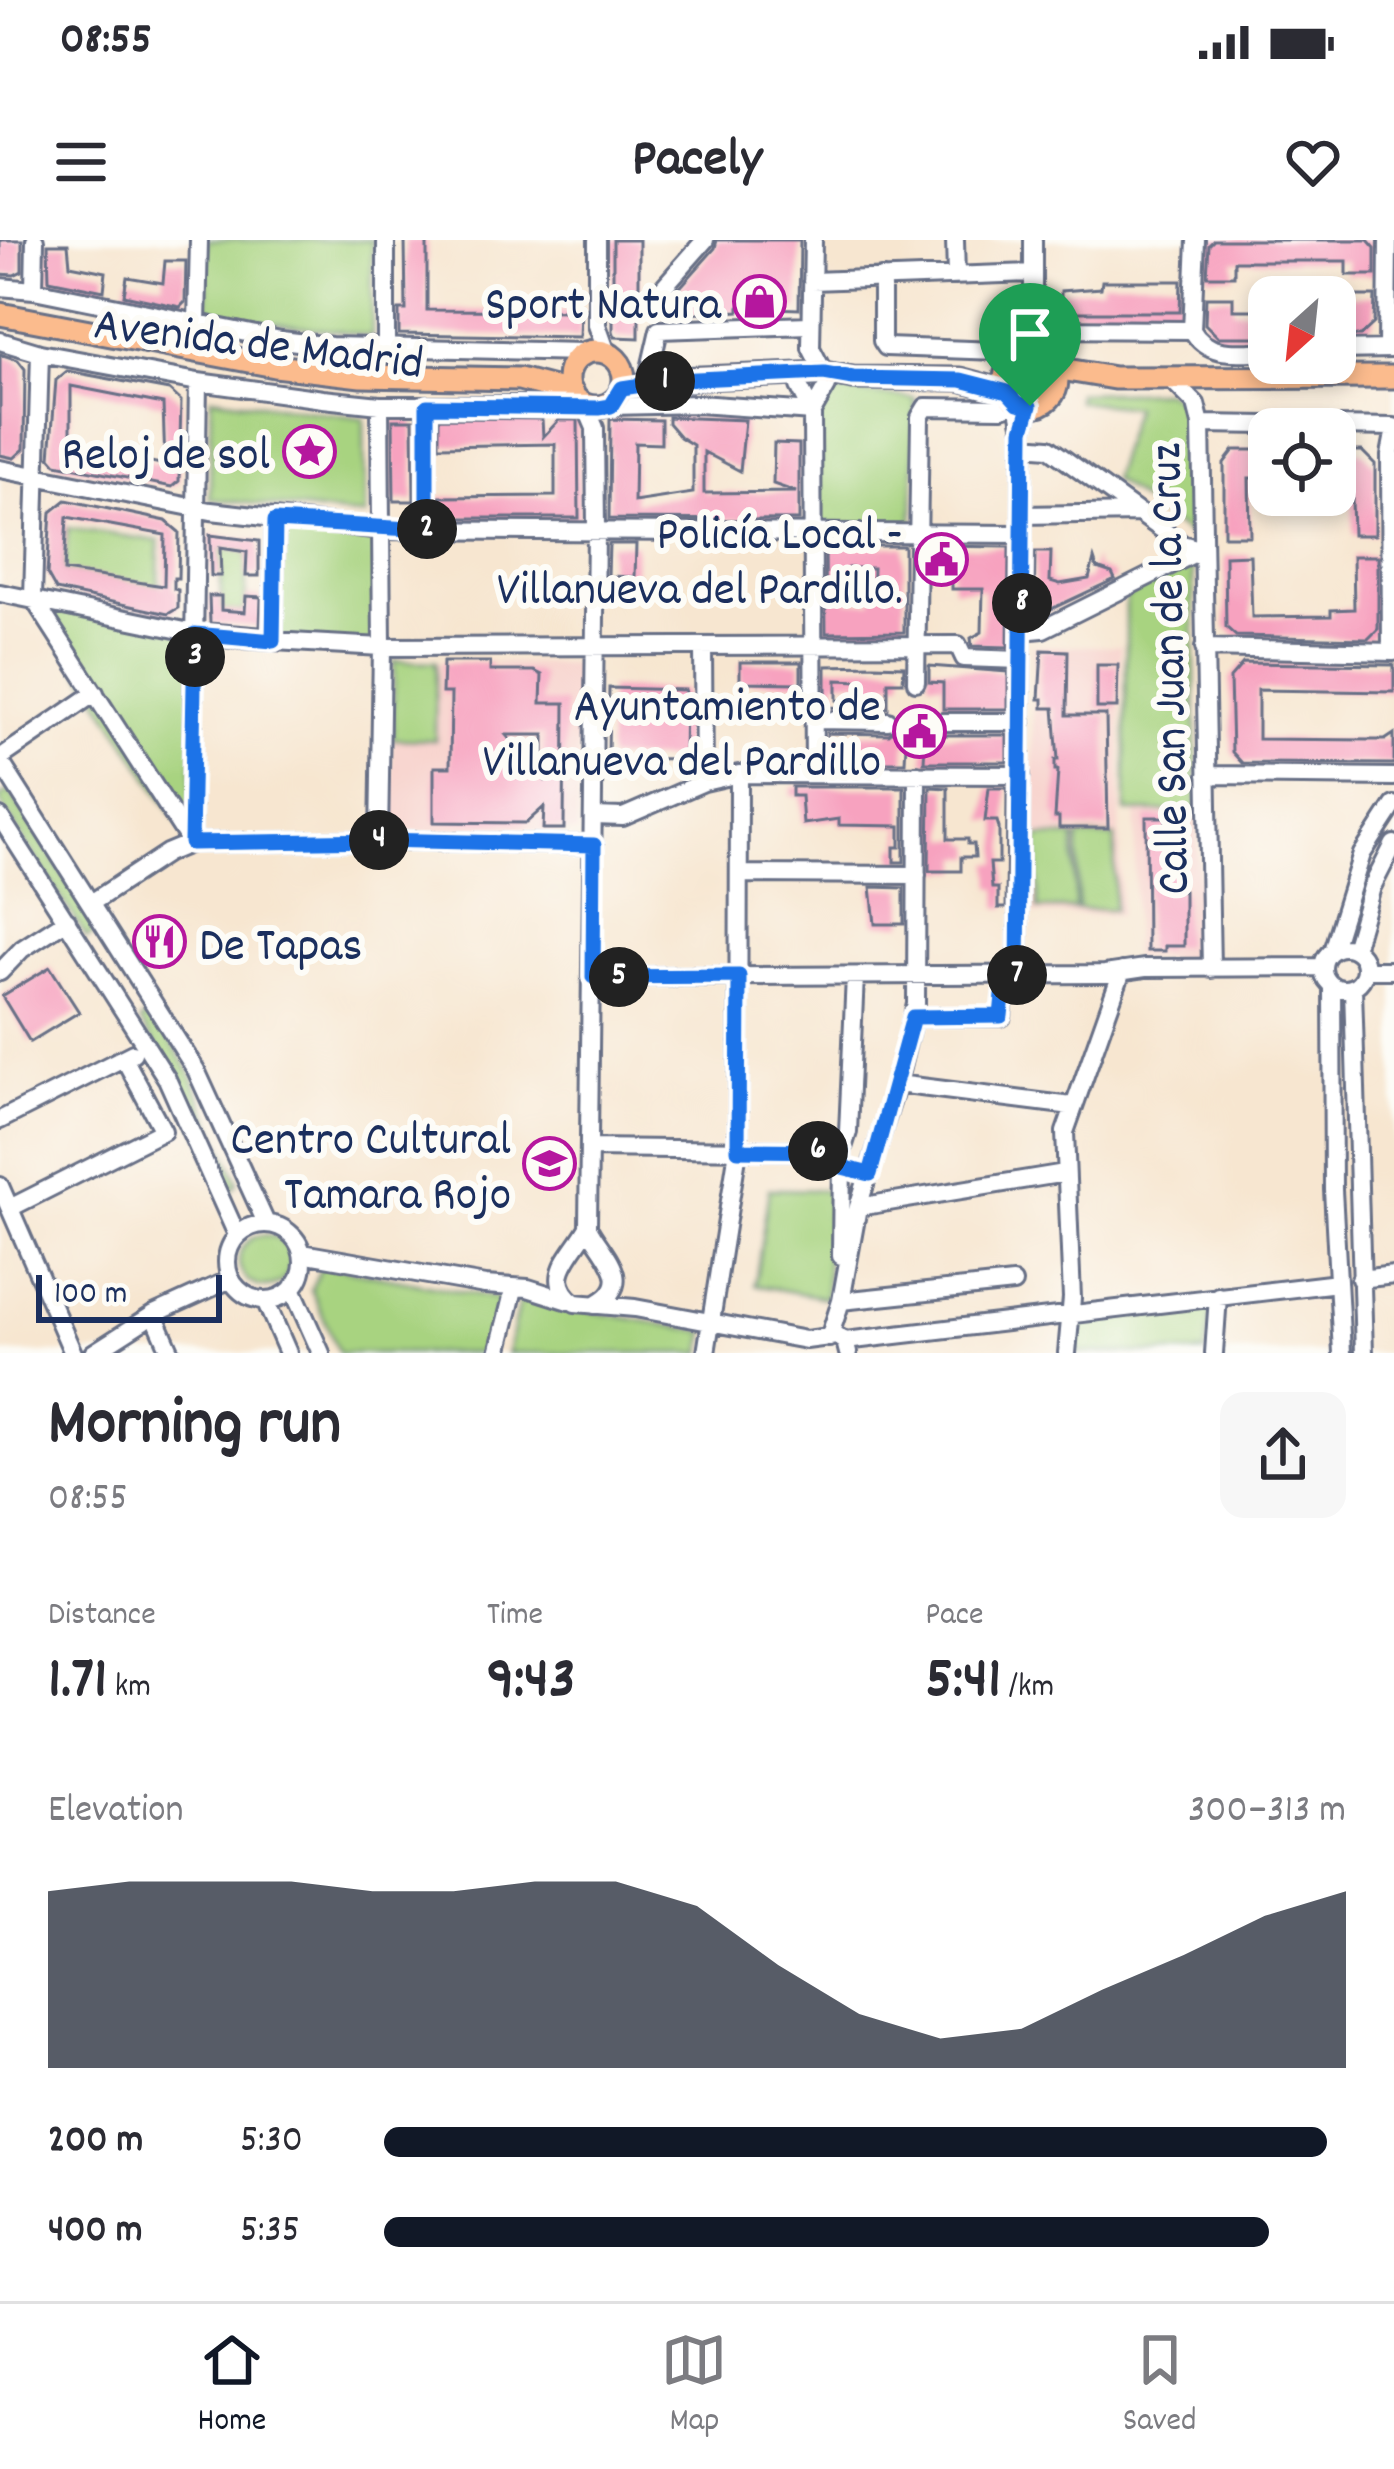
<!DOCTYPE html>
<meta charset="utf-8">
<style>
:root{--surface:#fff;--page:#f7f7f7;--text:#2b2b33;--muted:#7c7c81;--line:#e1e1e2;--accent:#111827}
body{margin:0;font-family:Dekko,sans-serif;background:var(--page);color:var(--text);height:100vh;display:flex;flex-direction:column;font-size:45px;white-space:nowrap}
*{box-sizing:border-box;margin:0}
p{font-size:39px;color:var(--muted)}
.icon{flex:none;width:66px;height:66px;fill:none;stroke:currentColor;stroke-width:2;stroke-linecap:round;stroke-linejoin:round}
.map{position:relative;height:1113px;overflow:hidden}
.sheet{display:flex;flex-direction:column;background:var(--surface);flex:1}
.sheet>*{flex:none}
.needle{width:78px;rotate:207deg}
.buttons{position:absolute;left:1248px;top:36px;display:grid;gap:24px}
.buttons a{display:grid;place-items:center;width:108px;height:108px;border-radius:24px;background:var(--surface);box-shadow:0 6px 18px #0003;font-size:60px}
.scale{position:absolute;left:36px;bottom:30px;width:186px;box-sizing:border-box;padding-left:12px;border:6px solid #1b2f5e;border-top:0;font-size:33px;line-height:42px;white-space:nowrap;color:#1b2f5e;-webkit-text-stroke:9px #fdfcf7;paint-order:stroke}
.pin{position:absolute;display:grid;place-items:center;width:102px;height:102px;color:#fff;margin:-123px -51px;border-radius:50% 50% 50% 0;rotate:-45deg;box-shadow:0 0 12px #0007}
.pin .icon{rotate:45deg}
.km{position:absolute;width:60px;height:60px;margin:-30px;border-radius:50%;background:#222;color:#fff;font-size:33px;line-height:60px;text-align:center}
.round{display:grid;place-items:center;flex:none;width:126px;height:126px;border-radius:24px;background:var(--page)}
.overview{display:flex;align-items:center;justify-content:space-between;height:204px;padding:0 48px}
h1{font-size:66px;font-weight:800;line-height:90px}
.stats{display:grid;grid-template-columns:repeat(3,1fr);gap:18px;height:204px;padding:12px 48px}
.stats div{display:grid;align-content:center}
.stats b{font-size:60px;font-weight:800}
.stats small{font-size:33px;font-weight:400}
.stats p{font-size:33px}
.chart{height:336px;padding:24px 48px}
.chart p{display:flex;justify-content:space-between}
.chart svg{width:100%;height:216px;margin-top:12px;fill:var(--accent);opacity:.7}
ul{padding:0 48px;list-style:none;font-size:39px}
li{display:grid;grid-template-columns:192px 144px 1fr;align-items:center;height:90px}
li i{height:30px;border-radius:15px;background:var(--accent)}
.status{display:flex;justify-content:space-between;align-items:center;height:84px;padding:0 60px;background:var(--surface);direction:ltr}
.status svg{height:33px;fill:currentColor}
header{display:flex;justify-content:space-between;align-items:center;height:156px;padding:0 48px;background:var(--surface);font-size:54px;font-weight:800}
.dock{display:flex;justify-content:space-around;align-items:center;height:168px;border-top:3px solid var(--line);background:var(--surface);font-size:33px;color:var(--muted)}
.dock a{display:grid;justify-items:center;gap:6px}
.dock .current{color:var(--accent)}
.map>svg:first-child{display:block}
</style>
<div class="status"><b>08:55</b><svg viewBox="0 0 49 12"><path d="M0 12V9h3v3zM5 12V6h3v6zM10 12V3h3v9zM15 12V0h3v12zM26 1h20v11H26zM47 4h2v5h-2z"/></svg></div>
<header><svg class="icon" aria-label="menu" viewBox="0 0 24 24"><path d="M4 6h16M4 12h16M4 18h16"/></svg>Pacely<svg class="icon" aria-label="heart" viewBox="0 0 24 24"><path d="M12 20l-8-8c-3-5 5-10 8-4 3-6 11-1 8 4z"/></svg></header>
<div class="map">
<svg width="1394" height="1113" viewBox="0 0 1394 1113">
<rect width="100%" height="100%" fill="#fdfcf7"/>
<filter id="ink" filterUnits="userSpaceOnUse"><feTurbulence type="fractalNoise" baseFrequency=".00833" numOctaves="2"/><feDisplacementMap in="SourceGraphic" scale="24" xChannelSelector="R" yChannelSelector="G"/><feConvolveMatrix kernelMatrix="1 2 1 2 8 2 1 2 1" color-interpolation-filters="sRGB"/></filter>
<filter id="wash" filterUnits="userSpaceOnUse"><feTurbulence type="fractalNoise" baseFrequency=".004" numOctaves="4" result="noise"/><feDisplacementMap in="SourceGraphic" scale="48" xChannelSelector="R" yChannelSelector="G"/><feGaussianBlur stdDeviation="2.7" result="paint"/><feColorMatrix in="noise" values="0 0 0 0 0 0 0 0 0 0 0 0 0 0 0 0 0 1.4 0 .05"/><feComposite in="paint" operator="in"/></filter>
<g filter="url(#wash)">
<rect width="100%" height="100%" fill="#f7e6d0"/>
<path fill="#f7d0ca" d="M1033 406H1121L1120 675 1033 674Z
M394 421 574 424V436L578 437V593L392 592Z
M1197 571 1201 707 1198 714 1187 719 1133 718 1136 572Z"/>
<path fill="#a8d380" stroke="#62816f" stroke-width="3" d="M207 0H372V96L207 74Z
M830 150 915 158 913 287 818 286 816 176Z
M1165 151 1184 162 1190 179 1191 297 1112 239 1134 167 1077 161V153Z
M211 157 364 178 365 276 210 259Z
M275 281 382 290V407L273 401Z
M68 288 159 301 158 347 64 331Z
M220 308 247 312 245 372 221 371Z
M1193 322 1197 571 1126 572V357Z
M33 358 195 394 191 603Z
M394 421 436 422 435 500 393 499Z
M9 551 99 690 87 698 0 562V557Z
M1037 597H1074L1075 669H1038Z
M1078 597H1115L1114 670 1078 669Z
M152 773 189 830 238 942 228 955 177 839 140 781Z
M769 949 828 950 826 1058 755 1045Z
M239 1021a26 26 0 1 1 52 0a26 26 0 1 1-52 0Z
M322 1025 500 1059 486 1113H339L311 1049Z
M520 1059 706 1092 702 1113H507Z
M1212 1065 1205 1113H1077L1076 1079Z"/>
<g id="blocks">
<path fill="#f7a2bf" fill-rule="evenodd" d="M0 0H22V31L14 35 0 34Z
M405 0H427V70L581 71 580 97 399 94V70H406Z
M613 0H639V98L615 97 613 91Z
M717 0H800L799 69 739 67V71L668 75V61L715 8Z
M1214 0H1368L1375 8V35H1347V21H1234V36H1207L1209 5Z
M48 4H68L70 25 106 32 104 51 49 40Z
M165 21H186L185 62 180 67 124 55 127 37 163 43Z
M1102 41H1181L1180 72H1061V51L1101 48Z
M1349 56H1375L1374 83 1360 96H1335V70H1349Z
M1206 57H1233V70H1269V97H1218L1205 84Z
M0 114 18 120 25 129 24 209 14 218 0 215Z
M67 131 169 150 181 161 179 241 172 247 56 224 50 217 56 140ZM71 146 163 164 165 225 75 206 71 202Z
M668 177 745 180 740 231 704 212V253L796 252 773 244 774 203 799 204V280L609 279 610 179 661 180V204L635 203 634 262 693 253V205L680 197 668 183Z
M439 178 542 179 543 197 559 180H578L579 278H440V257L555 256V204L439 206Z
M393 180H413L414 261H394Z
M1234 210H1269V238H1249L1250 296H1224V223Z
M1335 211H1362L1375 224V295H1353L1352 258 1339 259Z
M66 260 166 281 179 292 178 338H174V349L178 350V368L168 374 56 350 47 334 51 272ZM67 277 165 295 164 346 64 331Z
M210 295 259 301V336H246L247 312 220 308 221 336H211Z
M609 304H636L635 337 608 336Z
M825 306H904V392L826 393ZM848 328H873L872 362 848 361Z
M931 306 1009 307 1008 407 972 406 971 398 982 392 983 349H952V331L930 330Z
M1035 312H1051L1050 341 1060 344 1089 339 1094 319 1097 328 1112 333 1115 339 1034 377Z
M1250 315 1252 377 1331 376V370L1354 369 1353 316H1378V389L1368 399 1236 396 1226 387 1225 316Z
M209 356H221V370L245 372 246 356 261 357 260 387 210 383Z
M1042 410 1068 411 1067 475H1106L1108 588H1059V577H1055L1058 530H1055V520H1058L1054 468H1043V459H1039Z
M443 422H490V431H534L542 435 541 463H565L564 589H543L544 567 526 583 434 582V527H450L451 453H442ZM506 495H544V539Z
M740 422H801V443L740 442Z
M1243 423 1394 425V452L1258 450V499L1370 500H1385L1394 494V524L1242 523 1232 512 1230 438Z
M874 425 904 426 903 442H888V468H873V457H860L861 441 837 440V460L852 461V468L826 467V426Z
M1097 425H1118L1117 468H1097Z
M929 426 1008 432V469H943V443L929 442Z
M609 448 685 450 684 519 608 518Z
M900 484H931L936 492 943 495H1007V522H924L925 503H906L905 522H827V493L889 494Z
M792 547H904V622H894V607H900V586L839 585V579L803 584 801 556H792Z
M930 547 948 548V599H968V604H974L975 617H961V631H929Z
M989 548H1007L1006 668H998V648H992L990 623H999V588L997 581H985Z
M1146 577H1166V593H1177L1178 651H1184V706H1165V711H1147Z
M871 647 904 648V684H875Z
M50 727 79 772 30 802 2 756Z"/>
</g>
</g>
<g filter="url(#ink)">
<use href="#blocks" fill-opacity="0" stroke="#686f86" stroke-width="3"/>
<g fill="none" stroke-linecap="round" stroke-linejoin="round">
<path stroke="#cbc1b9" stroke-width="16" stroke-dasharray="16 8" stroke-linecap="butt" d="M916 503V484"/>
<defs>
<path id="minor" d="M386 0V110
M597 0V85L607 113
M813 0 811 108 824 133
M955 0 956 36
M882 38V101L886 107 998 111 1022 115
M812 41 1033 33
M0 47 34 50 281 100 331 106 583 112
M34 50 35 0
M653 59 705 0
M1038 82 1044 117
M197 83 199 0
M1040 89 1192 90
M1192 90 1196 0
M1192 90C1208 119 1241 112 1269 111
M0 101 40 113 198 142 323 159 380 165H582
M1387 108 1388 0
M1335 110 1393 109
M40 113 33 358 191 603
M1026 114 1033 70V0
M649 133 659 90 810 85
M1170 138 1196 164 1201 184 1211 729
M799 146 812 172 814 533
M426 166 427 290
M611 166 698 164 812 172
M586 167 595 188 596 289 588 987C602 1015 639 1043 594 1065
M812 172 827 146
M1201 184 1394 187
M1023 206 1049 208 1182 304 1202 310
M0 229 211 271 382 290 1022 294
M1022 275 1140 273
M0 353 219 398 382 407 958 405 964 418 1021 420
M1021 391 1043 389 1201 310
M273 401 275 281
M703 407 704 542
M1204 408 1394 412
M1391 412 1390 215 1394 194
M916 442 920 177 926 167 1002 168 1018 163 1023 190 1030 166
M814 480 888 481
M943 482H1021
M0 518 95 453
M0 521 196 830 266 983
M1207 535 1394 537
M594 576 623 577 704 542 739 534 1021 535
M0 577 167 839 237 995
M379 600 382 407 380 165
M191 602 198 142
M739 634 917 635
M91 663 167 613 191 603 379 600 594 605
M1323 728a21 21 0 1 1 42 0a21 21 0 1 1-42 0Z
M1354 709 1372 647 1394 604
M1332 711 1362 614 1394 565
M1365 730H1394
M0 732 22 709 67 680
M1018 735 1023 190
M593 737 1105 734 1145 728 1323 727
M1332 746 1333 950 1342 1113
M1353 748 1364 1113
M913 777H1002L1005 735
M897 844 1072 866
M0 880 133 813
M589 908 842 911
M0 946 73 1113
M858 967 1065 933
M10 968 163 891 124 818
M227 1022a38 38 0 1 1 76 0a38 38 0 1 1-76 0Z
M588 987C574 1013 541 1038 575 1063L635 1068 806 1100 837 1096 845 1101 848 1113
M302 1013 485 1045 528 1048 569 1061
M841 1016 842 911 848 892 855 736
M1360 1039 1394 1035
M292 1048 321 1113
M265 1060 288 1113
M841 1061 1013 1043
M154 1074 171 1113
M829 1098 841 1061 858 967 897 844 916 764 917 534
M845 1101 1338 1043
M93 1113 154 1074 231 1039
M498 1113 514 1049
M706 1113 738 910 739 534
M1067 1113 1072 1058 1065 892 1122 731
M1214 1113 1218 1056"/>
<path id="major" d="M0 74 275 126 361 136 519 139 573 153
M568 139a28 28 0 1 1 56 0a28 28 0 1 1-56 0Z
M1005 140a26 26 0 1 1 52 0a26 26 0 1 1-52 0Z
M1055 128 1114 138 1394 137
M623 148 675 139 824 133 853 138 960 139 1008 152"/>
</defs>
<use href="#minor" stroke="#686f86" stroke-width="22"/>
<use href="#major" stroke="#686f86" stroke-width="27"/>
<use href="#minor" stroke="#fff" stroke-width="16"/>
<use href="#major" stroke="#fbbb8d" stroke-width="21"/>
</g>
</g>
<g fill="none" stroke-linecap="round" stroke-linejoin="round" filter="url(#ink)">
<defs>
<path id="route" d="M824 133 853 138 961 140 1008 152 1018 163 1030 166 1023 190 1018 735H1005L1001 776 913 777 870 934 842 927V911L738 910 739 736 593 737 594 605 379 600 191 603 195 394 273 401 275 281 427 290V166L599 168 611 166 622 148 675 140Z"/>
</defs>
<use href="#route" stroke="#fff" stroke-width="24"/>
<use href="#route" stroke="#1a73e8" stroke-width="15"/>
</g>
<defs>
<symbol id="shop-ring" viewBox="-11 -11 22 22"><circle r="9.5" fill="#fdfcf7" stroke="#b5179e" stroke-width="1.5"/><path d="M-5-2.5h2.3a2.7 3.5 0 0 1 5.4 0H5L5.5 6h-11ZM-1.5-2.5h3a1.5 2.3 0 0 0-3 0Z" fill="#b5179e"/></symbol>
<symbol id="sight-ring" viewBox="-11 -11 22 22"><circle r="9.5" fill="#fdfcf7" stroke="#b5179e" stroke-width="1.5"/><path d="M0-6L1.8-2.2L6-1.7L2.9 1.2L3.7 5.4L0 3.3L-3.7 5.4L-2.9 1.2L-6-1.7L-1.8-2.2Z" fill="#b5179e"/></symbol>
<symbol id="civic-ring" viewBox="-11 -11 22 22"><circle r="9.5" fill="#fdfcf7" stroke="#b5179e" stroke-width="1.5"/><path d="M-.6-6.5H3V-4.5H.6V-3L4-1V1h2V6H-6V1h2V-1L-.6-3ZM-1.2 2.5V6h2.4V2.5Z" fill="#b5179e"/></symbol>
<symbol id="restaurant-ring" viewBox="-11 -11 22 22"><circle r="9.5" fill="#fdfcf7" stroke="#b5179e" stroke-width="1.5"/><path d="M-5-6h1v4h1v-4h1v4h1v-4h1v5L-1.5 .5V6h-2V.5L-5-1ZM5-6V6H3V1.5H1.5Q1.5-4 5-6Z" fill="#b5179e"/></symbol>
<symbol id="school-ring" viewBox="-11 -11 22 22"><circle r="9.5" fill="#fdfcf7" stroke="#b5179e" stroke-width="1.5"/><path d="M0-5L7-2L0 1L-7-2ZM-4 1L0 2.5L4 1V4Q0 6-4 4Z" fill="#b5179e"/></symbol>
</defs>
<g fill-rule="evenodd">
<use href="#shop-ring" x="730" y="32" width="59" height="59"/>
<use href="#sight-ring" x="280" y="182" width="59" height="59"/>
<use href="#civic-ring" x="912" y="290" width="59" height="59"/>
<use href="#civic-ring" x="890" y="462" width="59" height="59"/>
<use href="#restaurant-ring" x="130" y="672" width="59" height="59"/>
<use href="#school-ring" x="520" y="894" width="59" height="59"/>
</g>
<g text-anchor="middle" stroke-width="12" stroke-linejoin="round" paint-order="stroke">
<g font-size="48" fill="#1b2f5e" stroke="#fdfcf7" text-anchor="end">
<text x="721" y="78">Sport Natura</text>
<text x="270" y="228">Reloj de sol</text>
<text x="903" y="308">Policía Local -<tspan x="903" dy="55">Villanueva del Pardillo.</tspan></text>
<text x="881" y="480">Ayuntamiento de<tspan x="881" dy="55">Villanueva del Pardillo</tspan></text>
<text x="199" y="719" text-anchor="start">De Tapas</text>
<text x="511" y="913">Centro Cultural<tspan x="511" dy="55">Tamara Rojo</tspan></text>
</g>
<g font-size="48" fill="#1b2f5e" stroke="#fdfcf7">
<text transform="translate(259 100) rotate(7)" y="17">Avenida de Madrid</text>
<text transform="translate(1166 429) rotate(-91)" y="17">Calle San Juan de la Cruz</text>
</g>
</g>
</svg>
<div class="buttons">
<a><svg class="needle" viewBox="-14 -14 28 28"><path d="M0-13l5 13h-10z" fill="#e53935"/><path d="M0 13l5-13h-10z" fill="#7c7c81"/></svg></a>
<a><svg class="icon" aria-label="locate" viewBox="0 0 24 24"><circle cx="12" cy="12" r="6"/><path d="M12 2v4M12 18v4M2 12h4M18 12h4"/></svg></a>
</div>
<div class="scale">100 m</div>
<div class="pin" style="left:1030px;top:166px;background:#1e9e55"><svg class="icon" aria-label="arrive" viewBox="0 0 24 24"><path d="M6 21V4h12l-3 4 3 4H6"/></svg></div>
<b class="km" style="left:665px;top:141px">1</b>
<b class="km" style="left:427px;top:289px">2</b>
<b class="km" style="left:195px;top:417px">3</b>
<b class="km" style="left:379px;top:600px">4</b>
<b class="km" style="left:619px;top:737px">5</b>
<b class="km" style="left:818px;top:911px">6</b>
<b class="km" style="left:1017px;top:735px">7</b>
<b class="km" style="left:1022px;top:363px">8</b>
</div>
<section class="sheet">
<div class="overview"><div><h1>Morning run</h1><p>08:55</p></div><a class="round"><svg class="icon" aria-label="share" viewBox="0 0 24 24"><path d="M12 15V3M7 8l5-5 5 5M5 13v7h14v-7"/></svg></a></div>
<div class="stats">
<div><p>Distance</p><b>1.71<small> km</small></b></div>
<div><p>Time</p><b>9:43</b></div>
<div><p>Pace</p><b>5:41<small> /km</small></b></div>
</div>
<div class="chart"><p><span>Elevation</span>300–313 m</p>
<svg viewBox="0 0 160 44" preserveAspectRatio="none"><path d="M0 44V8L10 6L20 6L30 6L40 8L50 8L60 6L70 6L80 11L90 23L100 33L110 38L120 36L130 28L140 21L150 13L160 8V44z"/></svg>
</div>
<ul>
<li><b>200 m</b>5:30<i style="width:98%"></i></li>
<li><b>400 m</b>5:35<i style="width:92%"></i></li>
</ul>
</section>
<nav class="dock">
<a class="current"><svg class="icon" aria-label="home" viewBox="0 0 24 24"><path d="M3 11l9-7 9 7M6 9v11h12V9"/></svg>Home</a>
<a><svg class="icon" aria-label="map" viewBox="0 0 24 24"><path d="M3 6l6-2 6 2 6-2v14l-6 2-6-2-6 2zM9 4v14M15 6v14"/></svg>Map</a>
<a><svg class="icon" aria-label="saved" viewBox="0 0 24 24"><path d="M7 4h10v16l-5-4-5 4z"/></svg>Saved</a>
</nav>
